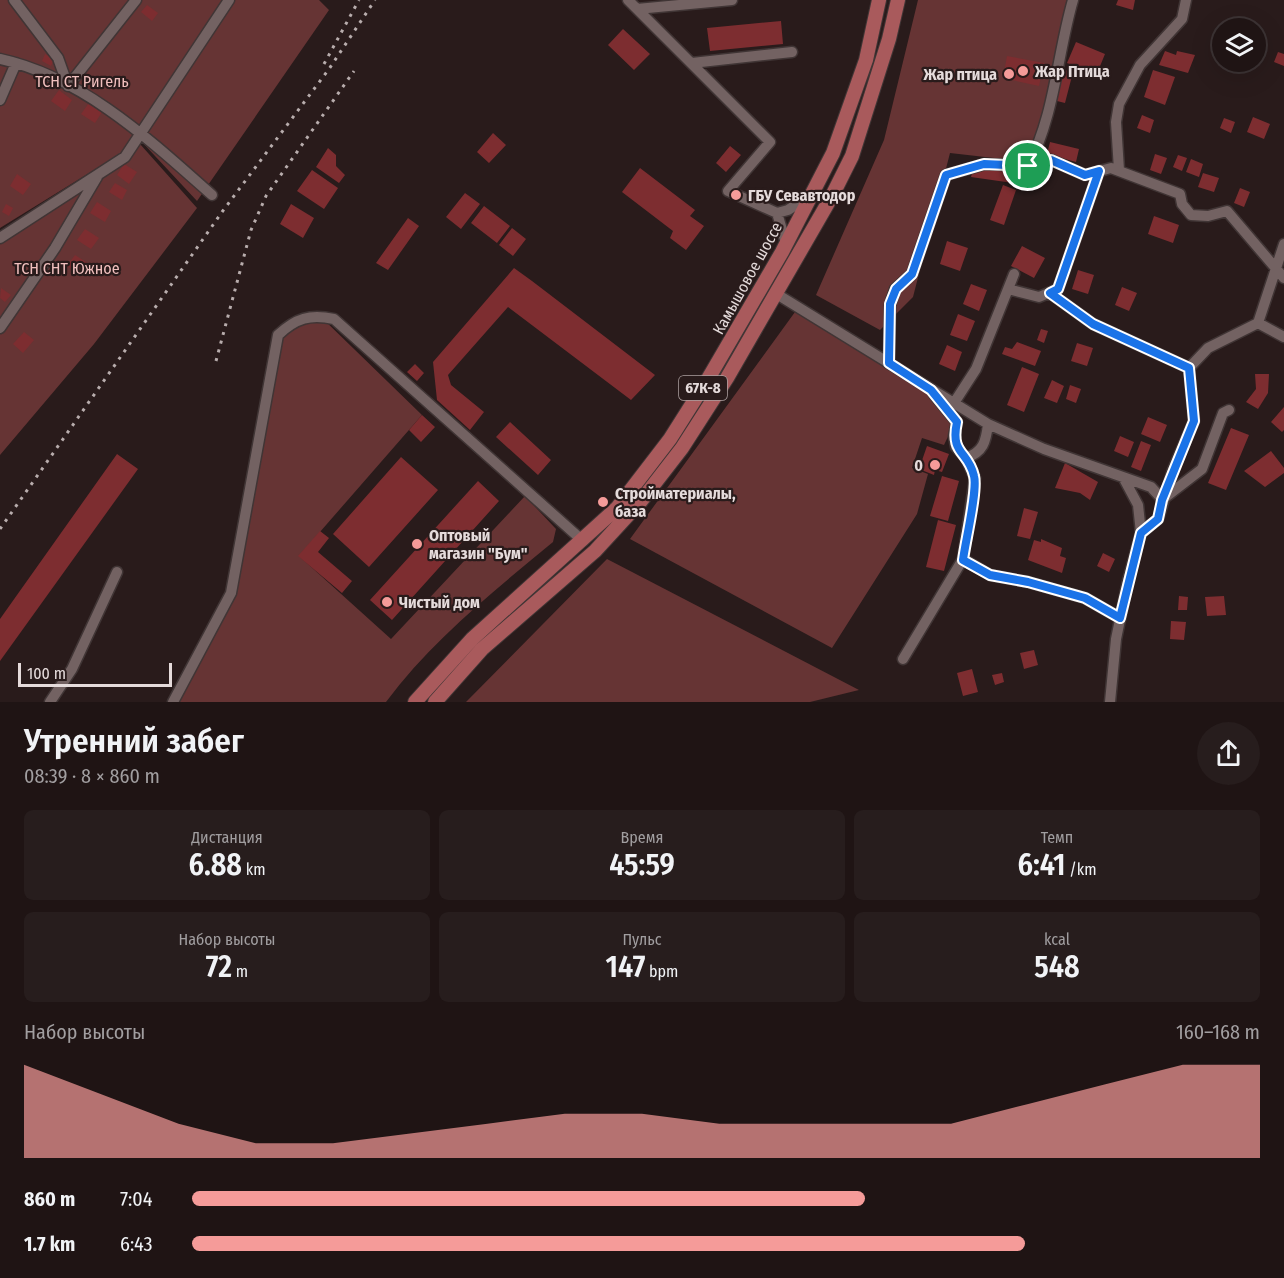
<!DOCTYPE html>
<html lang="ru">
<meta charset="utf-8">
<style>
:root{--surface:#1f1414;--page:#271d1d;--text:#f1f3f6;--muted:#a19ea0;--line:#3c3334;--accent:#f59b99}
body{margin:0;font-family:"Fira Sans Condensed",sans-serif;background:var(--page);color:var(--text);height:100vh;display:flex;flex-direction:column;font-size:22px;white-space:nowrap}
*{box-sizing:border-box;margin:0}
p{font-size:20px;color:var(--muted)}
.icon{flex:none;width:33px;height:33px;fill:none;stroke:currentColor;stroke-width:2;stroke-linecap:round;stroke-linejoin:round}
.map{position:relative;height:702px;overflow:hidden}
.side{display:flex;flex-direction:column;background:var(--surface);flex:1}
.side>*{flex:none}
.controls{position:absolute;left:1212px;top:18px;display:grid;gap:12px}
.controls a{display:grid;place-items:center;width:54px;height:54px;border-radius:50%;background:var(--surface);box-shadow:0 6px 24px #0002,0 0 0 2px var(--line);font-size:30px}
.scale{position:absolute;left:18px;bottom:15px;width:154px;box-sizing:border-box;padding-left:6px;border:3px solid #e5dbdb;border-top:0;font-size:16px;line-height:21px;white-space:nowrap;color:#e5dbdb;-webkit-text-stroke:4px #291b1b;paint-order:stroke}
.pin{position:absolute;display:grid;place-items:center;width:51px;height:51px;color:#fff;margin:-26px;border:3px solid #fff;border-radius:50%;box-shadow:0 2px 6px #0007}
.round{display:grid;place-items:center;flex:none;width:63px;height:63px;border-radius:32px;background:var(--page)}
.headline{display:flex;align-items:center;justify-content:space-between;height:102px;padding:0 24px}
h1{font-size:33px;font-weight:600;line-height:45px}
.metrics{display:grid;grid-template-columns:repeat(3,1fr);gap:9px;height:102px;padding:6px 24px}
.metrics div{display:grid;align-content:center;border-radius:9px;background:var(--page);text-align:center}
.metrics b{font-size:30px;font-weight:600}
.metrics small{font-size:16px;font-weight:400}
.metrics p{font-size:16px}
.chart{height:168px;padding:12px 24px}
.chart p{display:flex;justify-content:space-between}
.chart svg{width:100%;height:108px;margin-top:6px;fill:var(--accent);opacity:.7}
ul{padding:0 24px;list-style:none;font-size:20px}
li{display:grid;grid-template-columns:96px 72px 1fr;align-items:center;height:45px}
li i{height:15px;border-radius:8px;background:var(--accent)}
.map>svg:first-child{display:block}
</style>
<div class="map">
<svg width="1284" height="702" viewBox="0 0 1284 702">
<rect width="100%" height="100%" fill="#291b1b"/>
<path fill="#663434" d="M0 0H319L329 10 197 201 141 141 0 228Z
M918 0H1073L1030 162 950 153 913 297 880 330 816 295 884 140Z
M140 144 197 208 94 344 0 455V232Z
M795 312 931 395 954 424 944 445 922 438 912 468 928 474 917 514 832 648 630 539Z
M319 315 422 415 299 556 391 639 525 496 556 529 553 542C494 591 432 640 386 702H173L231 593 278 335Z
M607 559 859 690 810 702H466Z"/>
<path fill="#7d2d30" d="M1118 0H1135L1133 10 1116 5Z
M147 5 158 13 152 21 141 12Z
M781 21 783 44 710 51 707 28Z
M623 29 650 54 634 70 608 45Z
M1076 42 1105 54 1096 76 1067 63Z
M1165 51 1176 55 1177 51 1195 55 1188 73 1159 65Z
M1278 52 1284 54V66L1274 62Z
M45 54 54 59 51 66 42 61Z
M1007 56 1044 63 1039 86 1003 78Z
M1061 69 1073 72 1065 103 1053 100Z
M1153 70 1175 77 1165 105 1144 97Z
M59 90 72 100 65 111 51 101Z
M89 103 102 112 95 123 81 114Z
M1142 115 1154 120 1150 133 1137 128Z
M1253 117 1270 124 1264 139 1247 132Z
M1224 118 1235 122 1231 133 1220 128Z
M493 133 506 145 489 163 477 152Z
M1050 142 1079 149 1076 162 1047 154Z
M730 146 741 155 726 172 716 163Z
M328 148 336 155V166L345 175 339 183 316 167Z
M1155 154 1167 158 1161 174 1150 170Z
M1178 155 1187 158 1182 171 1173 167Z
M1191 159 1203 164 1199 177 1186 172Z
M124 164 137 172 129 184 117 175Z
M996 167 1035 175 1033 186 971 177 973 170Z
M640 168 695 210 690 216 704 226 686 250 670 238 673 231 622 192Z
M312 170 338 188 324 209 297 191Z
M1203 173 1219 178 1214 192 1198 187Z
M17 174 31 184 23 195 10 186Z
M115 183 127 190 122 200 109 192Z
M1003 185 1016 190 1004 225 990 220Z
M1240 188 1250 192 1244 207 1234 203Z
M465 193 480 204 461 229 446 217Z
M97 202 111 211 105 222 90 213Z
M6 204 13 208 9 216 2 212Z
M291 204 314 218 303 238 280 224Z
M484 206 510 226 497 243 471 223Z
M1154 216 1179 225 1173 243 1148 234Z
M408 218 419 226 388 270 376 263Z
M512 228 526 239 513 256 499 245Z
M85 229 99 238 91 249 77 240Z
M947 241 968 248 960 271 940 264Z
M1022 246 1045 258 1034 278 1011 266Z
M75 255 89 264 81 275 67 266Z
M514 268 532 281 655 375 631 400 508 307 448 375 451 385 484 412 470 430 437 400 433 362Z
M1078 270 1094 275 1088 294 1072 289Z
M971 284 987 290 979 311 963 304Z
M1122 287 1137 293 1129 311 1115 305Z
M1 288 11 295 5 302 0 298Z
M958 314 975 321 967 341 950 335Z
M1041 329 1048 331 1044 343 1037 340Z
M24 332 34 340 23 353 13 344Z
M1017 342 1041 351 1035 366 1002 354 1005 347 1012 349Z
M1077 343 1093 348 1087 366 1071 361Z
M947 345 962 352 955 371 939 364Z
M415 364 424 373 417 381 407 372Z
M1022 367 1039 374 1024 412 1007 405Z
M1255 374H1269L1268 393 1258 409 1246 402 1256 389Z
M1052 380 1064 386 1057 403 1044 398Z
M1070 385 1081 389 1076 403 1066 399Z
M1284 407V430L1282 432 1271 422Z
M422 415 435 427 421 442 409 430Z
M1148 417 1167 425 1160 442 1141 434Z
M510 422 551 460 538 475 496 437Z
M1231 428 1249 435 1226 490 1208 483Z
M1120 436 1134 442 1128 457 1114 451Z
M1141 441 1151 445 1141 471 1131 467Z
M927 446 949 454 942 472 935 470 934 475 919 469Z
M1271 451 1284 468V473L1265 487 1244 471Z
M117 454 138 469 0 661V619Z
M401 457 438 490 369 567 333 534Z
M1065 463 1098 482 1090 500 1080 493 1055 488Z
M942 476 959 481 948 521 930 516Z
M478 481 499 501 392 620 370 600Z
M1024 508 1038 512 1030 539 1017 536Z
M938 520 956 525 944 571 926 567Z
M320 531 329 538 318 552 352 581 342 593 298 556Z
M1041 539 1062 548 1060 556 1066 558 1062 573 1028 560 1034 540 1041 542Z
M1103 553 1115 559 1109 572 1097 566Z
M1179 596 1188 597 1187 610H1178Z
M1224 596 1226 615 1207 616 1205 597Z
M1171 621 1186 622 1184 640 1170 639Z
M1034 650 1038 665 1024 669 1020 653Z
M972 669 978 692 963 696 957 673Z
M1002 673 1004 682 995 685 992 675Z"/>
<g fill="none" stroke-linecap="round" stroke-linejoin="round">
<defs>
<path id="minor" d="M14 0 58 58 68 86
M628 0 770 142 728 191 777 213 786 243
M637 9 732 0
M0 59C83 77 151 141 212 195
M692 63 792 52
M68 86 136 0
M0 100 16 63
M1028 166C1055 115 1057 55 1073 0
M1119 170 1116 122 1119 104 1140 65 1182 19 1186 0
M777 213 788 210 811 195
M0 238 125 157 229 0
M1008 289 1039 297 1058 289 1099 171
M775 293 988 424 1044 449 1151 487 1163 500
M1050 293 1093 324 1189 368
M1258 323 1284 244
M0 328 55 248 97 177
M889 363 890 305 895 289 912 274 946 175 985 164 1028 166 1051 160 1085 175 1111 168 1180 194 1182 204 1191 215 1208 216 1227 211 1284 278
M954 403 976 369 1014 274
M966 458C983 452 986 442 988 424
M1123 477 1138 505 1141 533
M1163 499 1202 469 1223 413 1229 410
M963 559 990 575 1028 582 1085 598 1120 618
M903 659 963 559 975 478 966 458 956 447 954 436 957 422 934 394
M50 702 72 669 117 572
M173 702 231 593 278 335C296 318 310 314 334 319L583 541
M1110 702 1116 639 1128 581 1141 533 1158 519 1173 470 1194 421 1189 368 1208 348 1258 323 1284 337"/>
<path id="major" d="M415 702 472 639 617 508 670 439 708 379 782 252 833 153 866 60 879 0
M435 702 482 649 595 551 641 501 682 448 727 378 832 196 852 156 889 39 898 0"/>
</defs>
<use href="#minor" stroke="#403535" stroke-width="13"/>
<use href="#major" stroke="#403535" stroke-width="16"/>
<use href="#minor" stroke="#736262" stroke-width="10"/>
<use href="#major" stroke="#a95a5c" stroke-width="14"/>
<path stroke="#b8adad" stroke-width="3" stroke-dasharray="3 6" stroke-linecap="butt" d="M324 64 359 0
M216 361 251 230 266 196 354 71
M0 529 222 212 329 69 375 0"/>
</g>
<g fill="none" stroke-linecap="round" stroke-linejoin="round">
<defs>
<path id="route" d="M1051 160 1085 175 1099 171 1058 289 1050 293 1093 324 1189 368 1194 421 1162 500 1158 519 1141 533 1120 618 1085 598 1028 582 990 575 963 560C965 543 978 490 974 476 968 450 950 455 957 422L931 390 889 363 890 304 896 289 912 274 946 175 984 164 1028 166Z"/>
</defs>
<use href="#route" stroke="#fff" stroke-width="12"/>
<use href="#route" stroke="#1a73e8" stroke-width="8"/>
</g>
<g fill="#f59b99" stroke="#291b1b" stroke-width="2">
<circle cx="1023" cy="71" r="6"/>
<circle cx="1009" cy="74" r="6"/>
<circle cx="736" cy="195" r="6"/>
<circle cx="935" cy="465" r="6"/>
<circle cx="603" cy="502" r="6"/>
<circle cx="417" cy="544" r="6"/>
<circle cx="387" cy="602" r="6"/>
</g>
<g text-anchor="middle" stroke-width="4.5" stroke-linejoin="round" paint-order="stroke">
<rect fill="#291b1b" stroke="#ada1a1" stroke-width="1.5" x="679" y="376" width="48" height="24" rx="4.5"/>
<g font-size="15" font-weight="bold" fill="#e5dbdb">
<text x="703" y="393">67К-8</text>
</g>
<g font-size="16" font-weight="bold" fill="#e5dbdb" stroke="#291b1b" text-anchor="start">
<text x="1035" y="77">Жар Птица</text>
<text x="997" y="80" text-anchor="end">Жар птица</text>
<text x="748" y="201">ГБУ Севавтодор</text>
<text x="923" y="471" text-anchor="end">0</text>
<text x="615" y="499">Стройматериалы,<tspan x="615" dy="18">база</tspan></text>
<text x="429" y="541">Оптовый<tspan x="429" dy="18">магазин "Бум"</tspan></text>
<text x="399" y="608">Чистый дом</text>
</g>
<g font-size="16" fill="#f0bfbd" stroke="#291b1b">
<text x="82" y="87">ТСН СТ Ригель</text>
<text x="67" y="274">ТСН СНТ Южное</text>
</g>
<g font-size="16" fill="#e5dbdb" stroke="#291b1b">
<text transform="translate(747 278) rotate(-61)" y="6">Камышовое шоссе</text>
</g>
</g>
</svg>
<div class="controls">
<a><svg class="icon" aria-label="layers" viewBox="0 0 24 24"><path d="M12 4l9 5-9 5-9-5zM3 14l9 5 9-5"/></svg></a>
</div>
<div class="scale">100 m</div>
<div class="pin" style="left:1028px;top:166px;background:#1e9e55"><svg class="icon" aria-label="arrive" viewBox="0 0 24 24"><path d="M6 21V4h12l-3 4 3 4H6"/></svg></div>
</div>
<section class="side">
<div class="headline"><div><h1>Утренний забег</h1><p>08:39 · 8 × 860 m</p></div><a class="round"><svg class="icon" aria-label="share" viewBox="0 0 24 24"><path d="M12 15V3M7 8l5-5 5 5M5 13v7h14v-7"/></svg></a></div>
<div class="metrics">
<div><p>Дистанция</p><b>6.88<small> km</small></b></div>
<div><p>Время</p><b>45:59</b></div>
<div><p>Темп</p><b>6:41<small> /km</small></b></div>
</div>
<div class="metrics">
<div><p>Набор высоты</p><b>72<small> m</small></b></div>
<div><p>Пульс</p><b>147<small> bpm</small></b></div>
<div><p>kcal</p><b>548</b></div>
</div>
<div class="chart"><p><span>Набор высоты</span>160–168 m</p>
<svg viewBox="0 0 160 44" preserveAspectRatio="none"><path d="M0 44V6L10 18L20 30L30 38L40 38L50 34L60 30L70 26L80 26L90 30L100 30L110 30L120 30L130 22L140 14L150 6L160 6V44z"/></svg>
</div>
<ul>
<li><b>860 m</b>7:04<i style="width:63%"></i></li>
<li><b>1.7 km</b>6:43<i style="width:78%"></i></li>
</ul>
</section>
